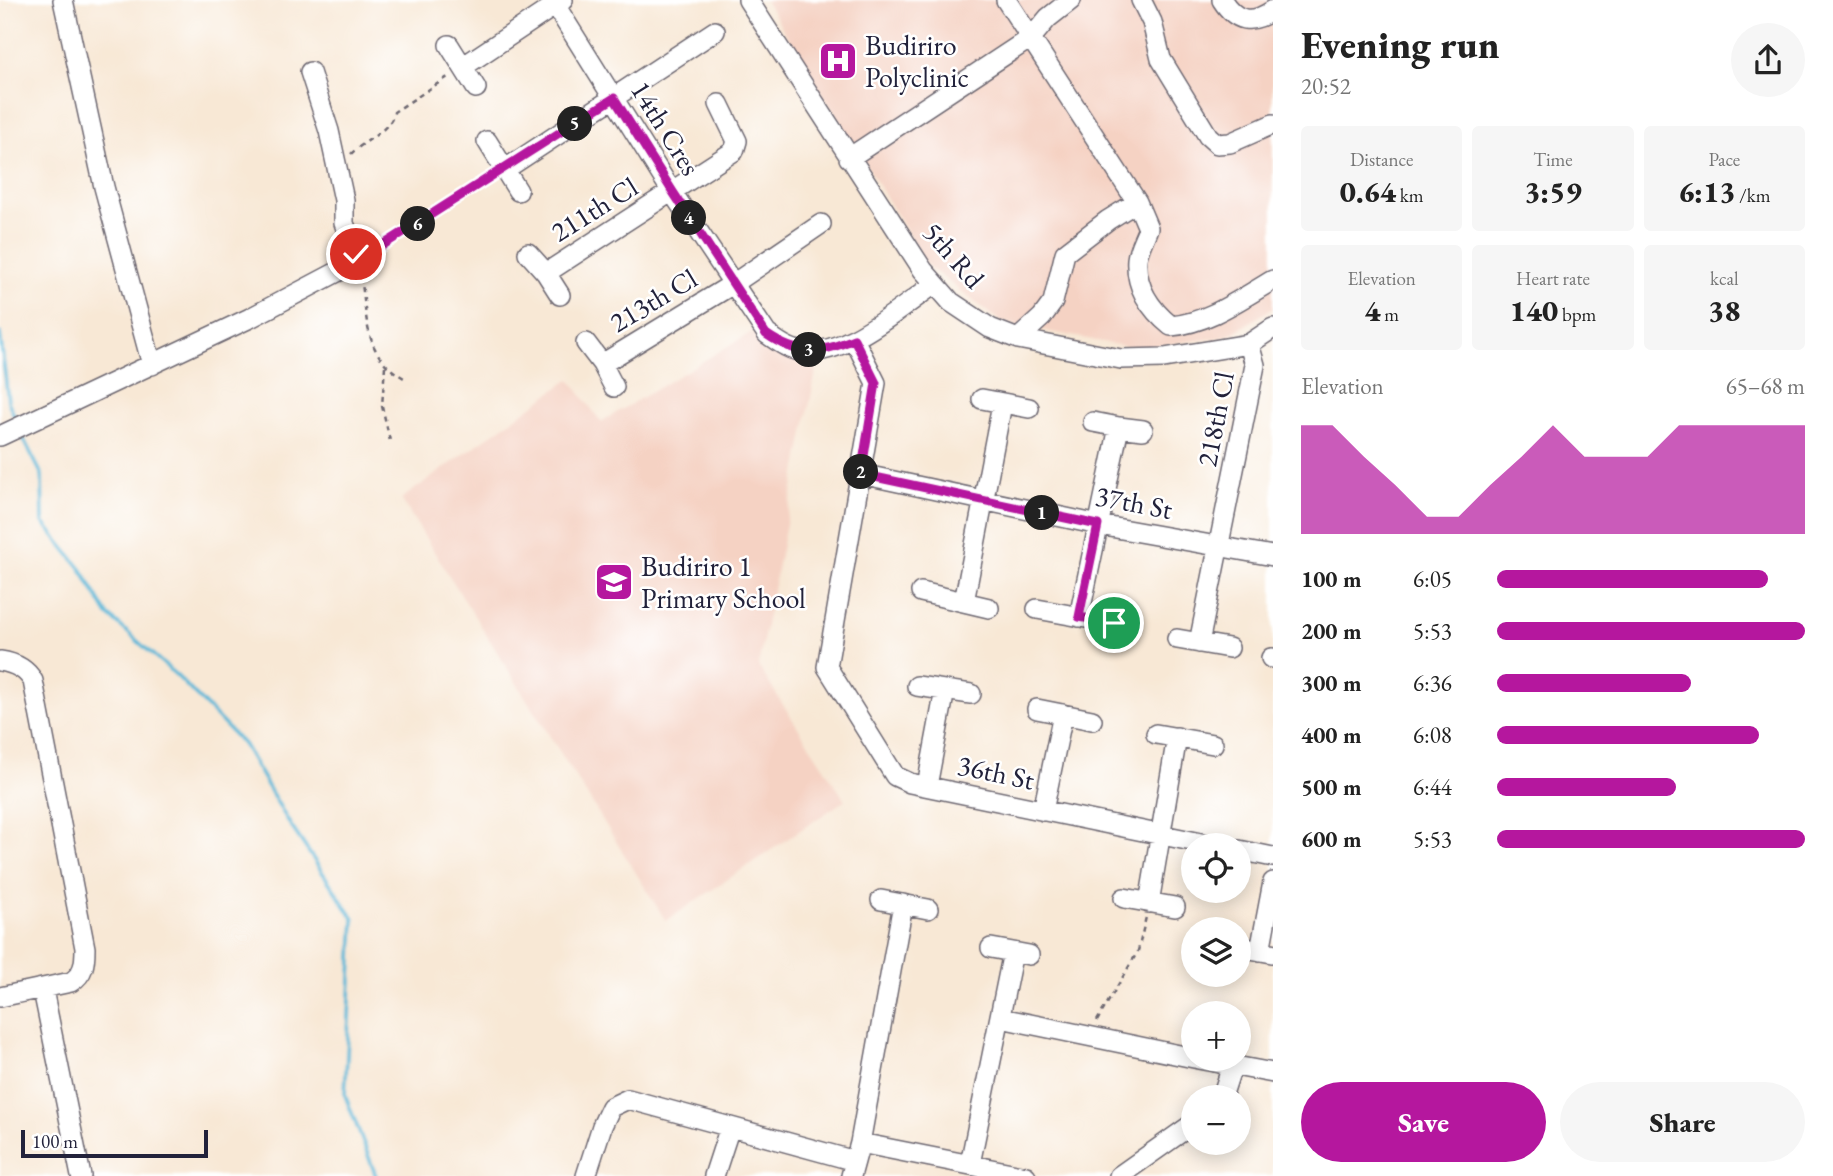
<!DOCTYPE html>
<meta charset="utf-8">
<style>
:root{--surface:#fff;--page:#f6f6f6;--text:#222;--muted:#767676;--accent:#b5179e}
body{margin:0;font-family:"EB Garamond",serif;background:var(--page);color:var(--text);height:100vh;display:flex;flex-direction:column;font-size:26px;white-space:nowrap}
*{box-sizing:border-box;margin:0}
p{font-size:23px;color:var(--muted)}
.icon{flex:none;width:38px;height:38px;fill:none;stroke:currentColor;stroke-width:2;stroke-linecap:round;stroke-linejoin:round}
.map{position:relative;flex:1;overflow:hidden}
.details{display:flex;flex-direction:column;background:var(--surface);width:560px}
.details>*{flex:none}
.tools{position:absolute;left:1181px;top:833px;display:grid;gap:14px}
.tools a{display:grid;place-items:center;width:70px;height:70px;border-radius:50%;background:var(--surface);box-shadow:0 4px 18px #0003;font-size:35px}
.scale{position:absolute;left:21px;bottom:18px;width:187px;box-sizing:border-box;padding-left:7px;border:4px solid #22223b;border-top:0;font-size:19px;line-height:24px;white-space:nowrap;color:#22223b;-webkit-text-stroke:5px #fff;paint-order:stroke}
.pin{position:absolute;display:grid;place-items:center;width:60px;height:60px;color:#fff;margin:-30px;border:4px solid #fff;border-radius:50%;box-shadow:0 2px 7px #0007}
.km{position:absolute;width:35px;height:35px;margin:-18px;border-radius:50%;background:#222;color:#fff;font-size:19px;line-height:35px;text-align:center}
.round{display:grid;place-items:center;flex:none;width:74px;height:74px;border-radius:37px;background:var(--page)}
.overview{display:flex;align-items:center;justify-content:space-between;height:119px;padding:0 28px}
h1{font-size:38px;font-weight:800;line-height:52px}
.figures{display:grid;grid-template-columns:repeat(3,1fr);gap:10px;height:119px;padding:7px 28px}
.figures div{display:grid;align-content:center;border-radius:7px;background:var(--page);text-align:center}
.figures b{font-size:30px;font-weight:800}
.figures small{font-size:19px;font-weight:400}
.figures p{font-size:19px}
.chart{height:196px;padding:14px 28px}
.chart p{display:flex;justify-content:space-between}
.chart svg{width:100%;height:126px;margin-top:7px;fill:var(--accent);opacity:.7}
.button{display:flex;gap:14px;margin-top:auto;padding:14px 28px}
.button a{flex:1;height:80px;border-radius:42px;background:var(--accent);color:#fff;font-size:28px;font-weight:800;line-height:80px;text-align:center}
.button a+a{background:var(--page);color:var(--text)}
ul{padding:0 28px;list-style:none;font-size:23px}
li{display:grid;grid-template-columns:112px 84px 1fr;align-items:center;height:52px}
li i{height:18px;border-radius:9px;background:var(--accent)}
main{display:flex;flex:1;min-height:0}
.map>svg:first-child{display:block}
</style>
<main>
<div class="map">
<svg width="1273" height="1176" viewBox="0 0 1273 1176">
<rect width="100%" height="100%" fill="#fff"/>
<filter id="ink" filterUnits="userSpaceOnUse"><feTurbulence type="fractalNoise" baseFrequency=".0143" numOctaves="2"/><feDisplacementMap in="SourceGraphic" scale="14" xChannelSelector="R" yChannelSelector="G"/><feConvolveMatrix kernelMatrix="1 2 1 2 8 2 1 2 1" color-interpolation-filters="sRGB"/></filter>
<filter id="wash" filterUnits="userSpaceOnUse"><feTurbulence type="fractalNoise" baseFrequency=".00686" numOctaves="4" result="noise"/><feDisplacementMap in="SourceGraphic" scale="28" xChannelSelector="R" yChannelSelector="G"/><feGaussianBlur stdDeviation="1.57" result="paint"/><feColorMatrix in="noise" values="0 0 0 0 0 0 0 0 0 0 0 0 0 0 0 0 0 1.4 0 .05"/><feComposite in="paint" operator="in"/></filter>
<g filter="url(#wash)">
<rect width="100%" height="100%" fill="#f8e8d5"/>
<path fill="#f5d2c3" d="M765 0H1272L1273 308 1226 337 1133 348 1001 322 929 267Z
M752 332 767 350 818 361 758 666 845 800 666 921 401 499 570 379 601 422Z"/>
<g fill="none" stroke-linecap="round" stroke-linejoin="round">
<path stroke="#5ab7d8" stroke-width="3.5" d="M0 333 8 401 16 420
M21 434 42 475 43 522 81 569 108 615 177 676 243 744 291 826 354 919 345 1095 376 1176"/>
</g>
</g>
<g filter="url(#ink)">
<g fill="none" stroke-linecap="round" stroke-linejoin="round">
<defs>
<path id="minor" d="M63 0 104 187 152 365
M552 0 672 192 767 334C776 340 784 347 795 350 842 361 898 309 935 284
M748 0 923 270 951 302 990 328 1018 339 1121 359 1164 358 1249 344 1273 328
M1006 0 1137 202 1148 228C1145 237 1138 249 1137 259 1135 288 1150 309 1171 326 1208 323 1242 298 1273 280
M1141 0 1152 22 1161 59 1208 136 1217 144 1230 143 1273 124
M1222 0C1236 22 1251 25 1273 10
M449 45 476 88
M464 66 563 0
M487 141 518 191
M849 158 1032 37 1048 18 1071 0
M504 170 715 31
M528 253 546 273
M560 295 546 273 734 151 737 141 719 104
M854 339 876 383 827 667 895 776 910 783 1211 845
M1018 339 1042 317 1053 302 1065 253 1108 220 1137 202
M586 343 602 364 733 284 821 224
M602 364 614 387
M982 399 1029 408
M1119 427 1143 430
M0 436 250 318 358 261 344 223V200L329 131 310 72
M861 474 1099 525 1273 556
M921 592 989 608
M964 602 1002 404
M1037 609 1114 623
M1079 617 1119 427 1093 422
M1177 639 1229 648
M1199 643 1255 365 1249 344
M1271 658H1273
M0 661C14 663 26 668 33 681L85 948C85 963 84 974 71 982L0 997
M917 686 971 694
M1037 709 1092 720
M1156 734 1213 744
M927 786 945 690
M1043 811 1063 714
M1239 850 1273 857
M1124 898 1175 907
M881 900 928 909
M1149 903 1177 737
M1239 947 1272 953
M991 948 1029 955
M1260 951 1273 882
M43 990 81 1176
M1001 1018 1194 1058
M1198 1059 1273 1073
M1222 1097 1232 1066
M860 1143 1026 1176
M970 1164 1013 952
M586 1176 602 1126 611 1107 628 1099 855 1161
M714 1176 730 1127
M851 1176 860 1143 903 904
M1119 1176 1194 1123"/>
</defs>
<use href="#minor" stroke="#6d6771" stroke-width="22"/>
<path stroke="#6d6771" stroke-width="2.5" stroke-dasharray="5 5" stroke-linecap="butt" d="M351 154C363 141 392 130 394 112L451 75
M370 253 493 178
M361 277C368 320 363 358 408 380
M385 366 382 406 390 441
M1097 1021 1138 951 1146 917"/>
<use href="#minor" stroke="#fff" stroke-width="19"/>
</g>
</g>
<g fill="none" stroke-linecap="round" stroke-linejoin="round" filter="url(#ink)">
<defs>
<path id="route" d="M356 254 358 261 614 98 673 192 766 334C799 357 819 354 854 339L876 383 861 474 1098 525 1079 617 1114 623"/>
</defs>
<use href="#route" stroke="#fff" stroke-width="14"/>
<use href="#route" stroke="#b5179e" stroke-width="9"/>
</g>
<defs>
<symbol id="hospital-square" viewBox="-11 -11 22 22"><rect x="-9" y="-9" width="18" height="18" rx="4" fill="#b5179e" stroke="#fff"/><path d="M-5-5h3v3.5h4V-5h3V5h-3V1.5h-4V5h-3Z" fill="#fff"/></symbol>
<symbol id="school-square" viewBox="-11 -11 22 22"><rect x="-9" y="-9" width="18" height="18" rx="4" fill="#b5179e" stroke="#fff"/><path d="M0-5L7-2L0 1L-7-2ZM-4 1L0 2.5L4 1V4Q0 6-4 4Z" fill="#fff"/></symbol>
</defs>
<g fill-rule="evenodd">
<use href="#hospital-square" x="816" y="39" width="44" height="44"/>
<use href="#school-square" x="592" y="560" width="44" height="44"/>
</g>
<g text-anchor="middle" stroke-width="5" stroke-linejoin="round" paint-order="stroke">
<g font-size="28" fill="#22223b" stroke="#fff" text-anchor="start">
<text x="865" y="55">Budiriro<tspan x="865" dy="32">Polyclinic</tspan></text>
<text x="641" y="576">Budiriro 1<tspan x="641" dy="32">Primary School</tspan></text>
</g>
<g font-size="28" fill="#22223b" stroke="#fff">
<text transform="translate(666 128) rotate(58)" y="10">14th Cres</text>
<text transform="translate(594 209) rotate(-32)" y="10">211th Cl</text>
<text transform="translate(954 255) rotate(49)" y="10">5th Rd</text>
<text transform="translate(653 300) rotate(-31)" y="10">213th Cl</text>
<text transform="translate(1215 419) rotate(-79)" y="10">218th Cl</text>
<text transform="translate(1134 502) rotate(11)" y="10">37th St</text>
<text transform="translate(996 772) rotate(12)" y="10">36th St</text>
</g>
</g>
</svg>
<div class="tools">
<a><svg class="icon" aria-label="locate" viewBox="0 0 24 24"><circle cx="12" cy="12" r="6"/><path d="M12 2v4M12 18v4M2 12h4M18 12h4"/></svg></a>
<a><svg class="icon" aria-label="layers" viewBox="0 0 24 24"><path d="M12 4l9 5-9 5-9-5zM3 14l9 5 9-5"/></svg></a>
<a>+</a>
<a>−</a>
</div>
<div class="scale">100 m</div>
<div class="pin" style="left:1114px;top:623px;background:#1e9e55"><svg class="icon" aria-label="arrive" viewBox="0 0 24 24"><path d="M6 21V4h12l-3 4 3 4H6"/></svg></div>
<div class="pin" style="left:356px;top:254px;background:#d93025"><svg class="icon" aria-label="check" viewBox="0 0 24 24"><path d="M5 12l5 5 9-10"/></svg></div>
<b class="km" style="left:1042px;top:513px">1</b>
<b class="km" style="left:861px;top:472px">2</b>
<b class="km" style="left:809px;top:350px">3</b>
<b class="km" style="left:689px;top:218px">4</b>
<b class="km" style="left:575px;top:124px">5</b>
<b class="km" style="left:418px;top:224px">6</b>
</div>
<section class="details">
<div class="overview"><div><h1>Evening run</h1><p>20:52</p></div><a class="round"><svg class="icon" aria-label="share" viewBox="0 0 24 24"><path d="M12 15V3M7 8l5-5 5 5M5 13v7h14v-7"/></svg></a></div>
<div class="figures">
<div><p>Distance</p><b>0.64<small> km</small></b></div>
<div><p>Time</p><b>3:59</b></div>
<div><p>Pace</p><b>6:13<small> /km</small></b></div>
</div>
<div class="figures">
<div><p>Elevation</p><b>4<small> m</small></b></div>
<div><p>Heart rate</p><b>140<small> bpm</small></b></div>
<div><p>kcal</p><b>38</b></div>
</div>
<div class="chart"><p><span>Elevation</span>65–68 m</p>
<svg viewBox="0 0 160 44" preserveAspectRatio="none"><path d="M0 44V6L10 6L20 17L30 27L40 38L50 38L60 27L70 17L80 6L90 17L100 17L110 17L120 6L130 6L140 6L150 6L160 6V44z"/></svg>
</div>
<ul>
<li><b>100 m</b>6:05<i style="width:88%"></i></li>
<li><b>200 m</b>5:53<i style="width:100%"></i></li>
<li><b>300 m</b>6:36<i style="width:63%"></i></li>
<li><b>400 m</b>6:08<i style="width:85%"></i></li>
<li><b>500 m</b>6:44<i style="width:58%"></i></li>
<li><b>600 m</b>5:53<i style="width:100%"></i></li>
</ul>
<div class="button"><a>Save</a><a>Share</a></div>
</section>
</main>
